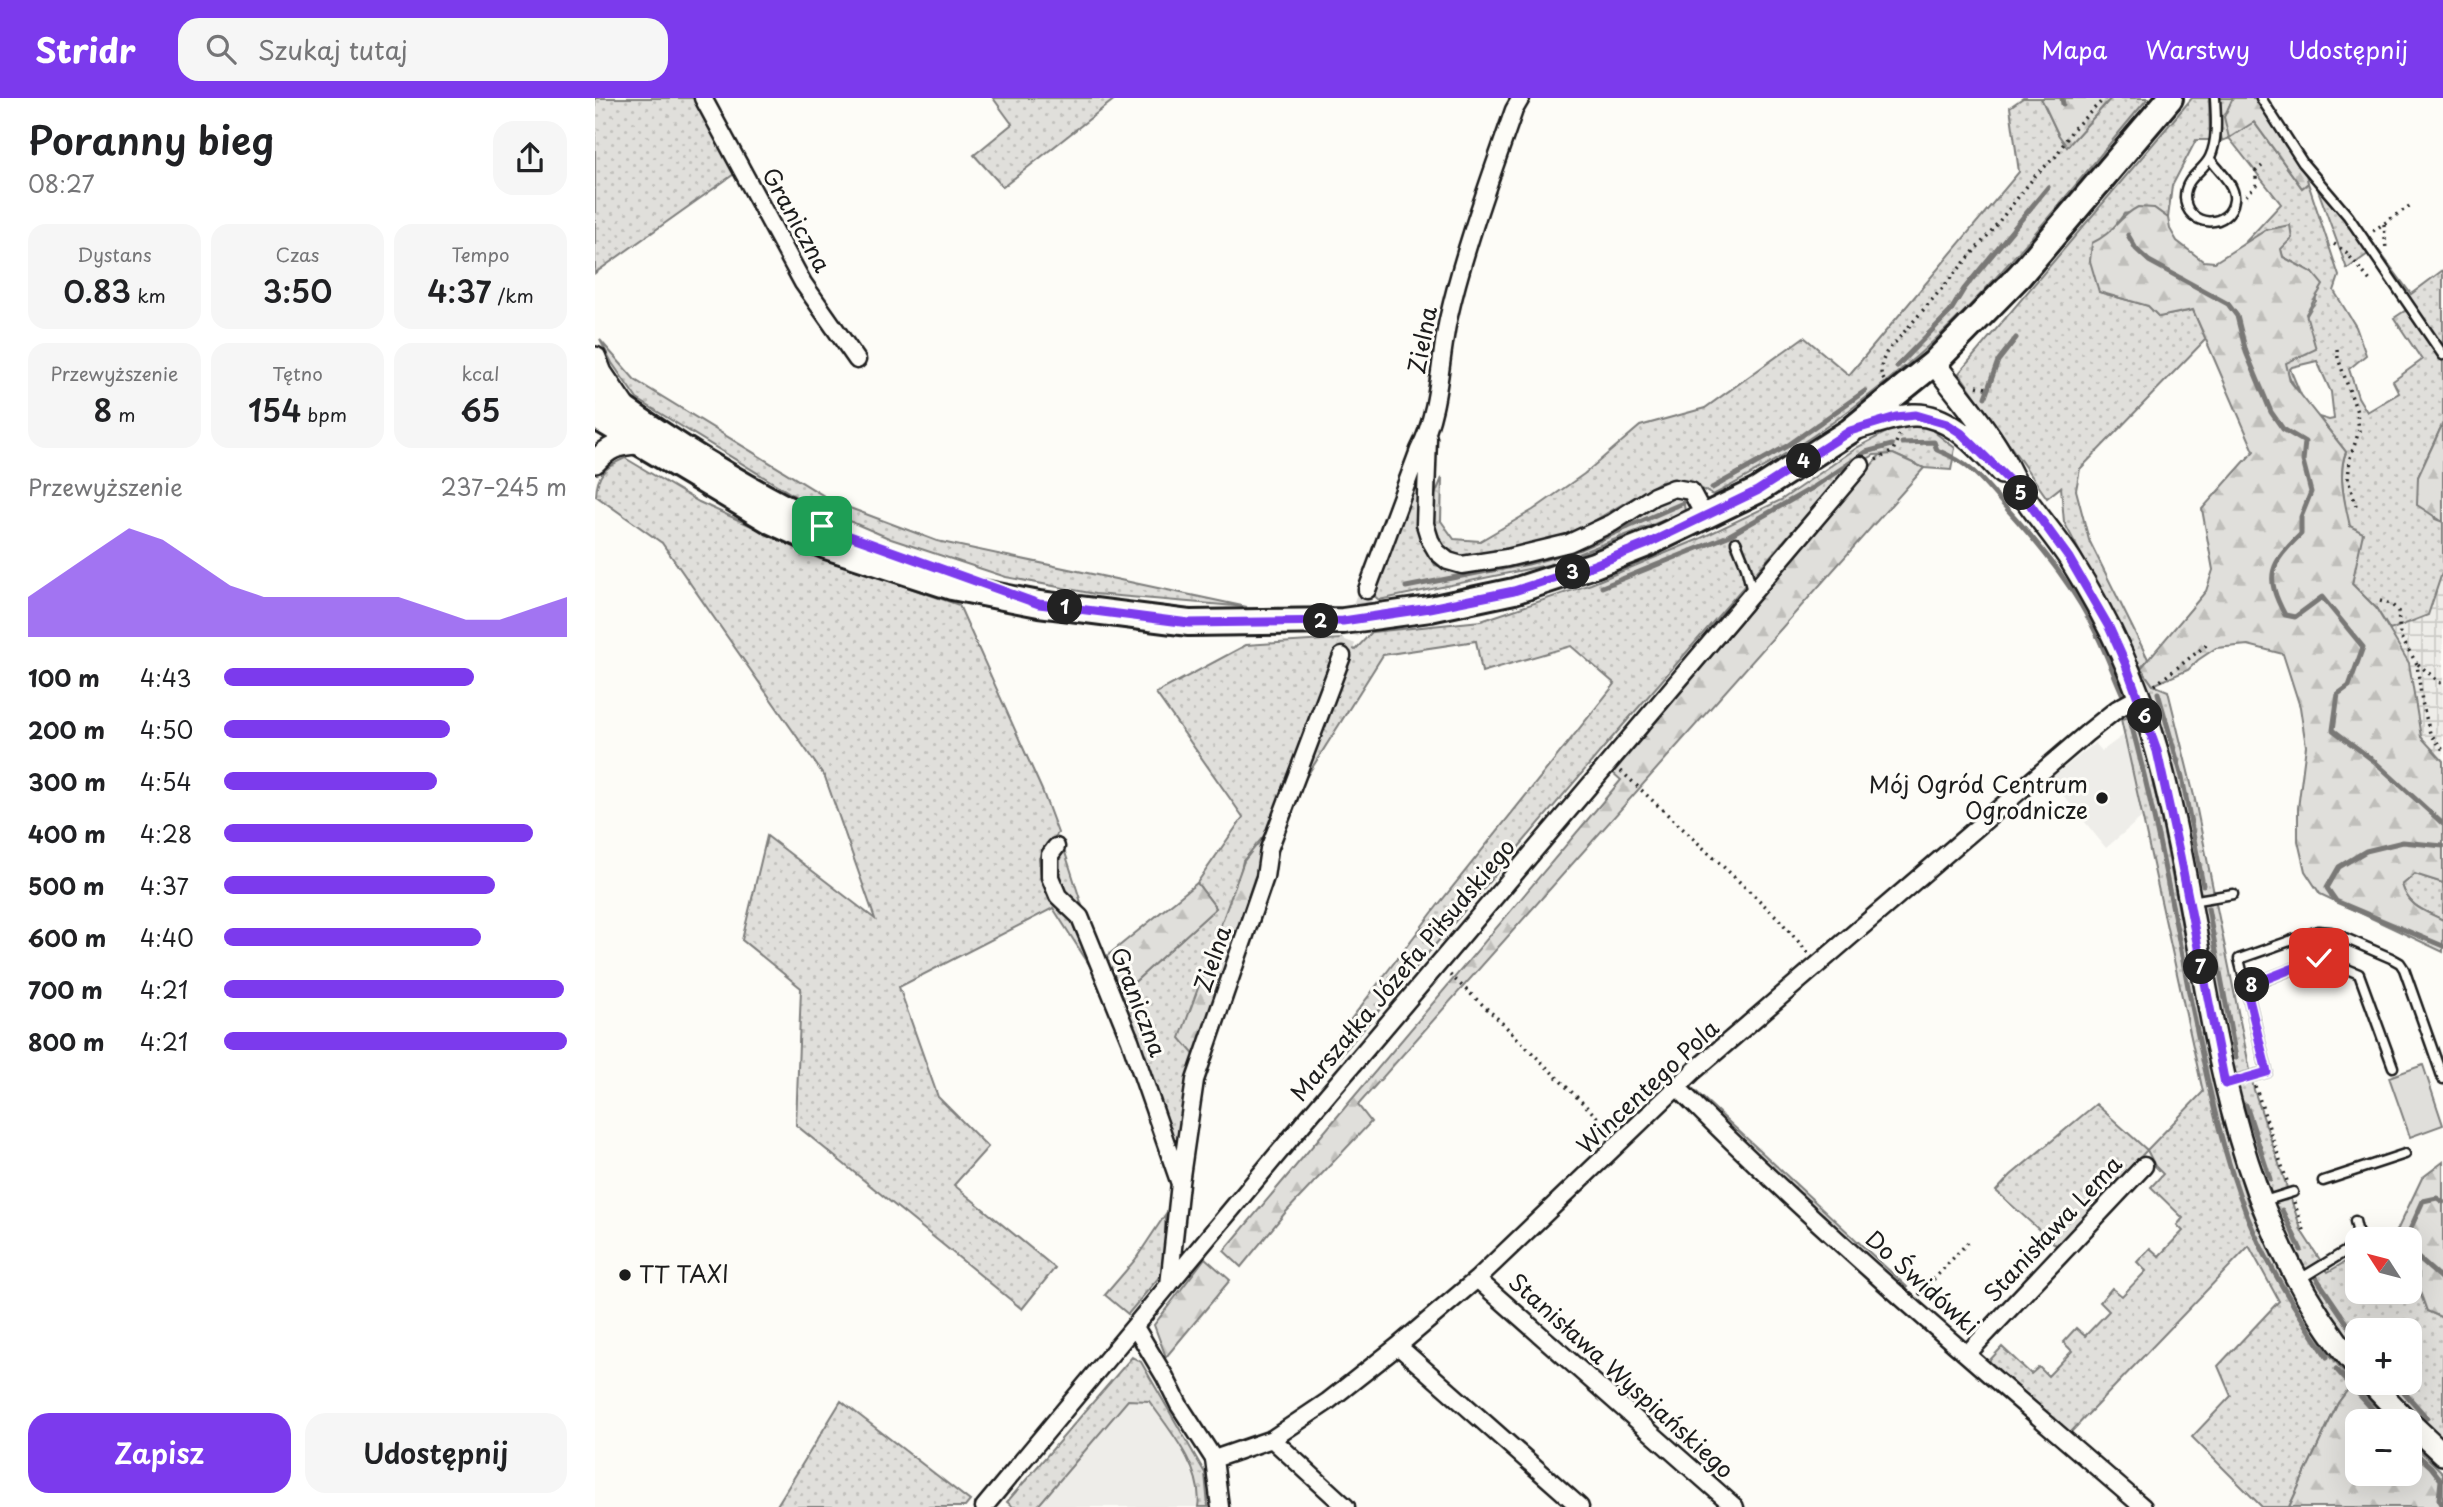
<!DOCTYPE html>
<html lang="pl">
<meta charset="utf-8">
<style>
:root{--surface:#fff;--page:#f6f6f6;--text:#202124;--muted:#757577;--accent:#7c3aed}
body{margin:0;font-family:"Playpen Sans",sans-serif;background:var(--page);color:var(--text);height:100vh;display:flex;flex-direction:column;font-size:26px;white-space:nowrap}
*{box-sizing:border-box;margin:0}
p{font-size:23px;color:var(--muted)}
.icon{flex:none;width:38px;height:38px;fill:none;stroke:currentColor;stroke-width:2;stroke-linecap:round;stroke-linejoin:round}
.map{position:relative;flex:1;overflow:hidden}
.sheet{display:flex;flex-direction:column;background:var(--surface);width:595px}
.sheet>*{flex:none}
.needle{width:46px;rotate:306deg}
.buttons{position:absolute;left:1750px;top:1129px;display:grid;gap:14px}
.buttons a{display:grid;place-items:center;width:77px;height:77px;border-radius:14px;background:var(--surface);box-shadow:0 7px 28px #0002;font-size:35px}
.pin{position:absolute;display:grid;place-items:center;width:60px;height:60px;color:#fff;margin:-30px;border-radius:14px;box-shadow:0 4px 10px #0006}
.km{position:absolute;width:35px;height:35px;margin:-18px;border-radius:50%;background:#222;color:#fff;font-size:19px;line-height:35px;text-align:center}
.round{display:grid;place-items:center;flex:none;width:74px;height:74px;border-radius:21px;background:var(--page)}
.summary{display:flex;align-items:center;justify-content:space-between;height:119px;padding:0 28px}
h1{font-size:38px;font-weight:600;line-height:52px}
.metrics{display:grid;grid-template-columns:repeat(3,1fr);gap:10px;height:119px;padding:7px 28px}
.metrics div{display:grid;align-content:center;border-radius:18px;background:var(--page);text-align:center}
.metrics b{font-size:30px;font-weight:600}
.metrics small{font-size:19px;font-weight:400}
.metrics p{font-size:19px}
.chart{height:196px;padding:14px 28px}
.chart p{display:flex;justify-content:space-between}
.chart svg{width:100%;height:126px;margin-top:7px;fill:var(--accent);opacity:.7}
.action{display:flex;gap:14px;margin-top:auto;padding:14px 28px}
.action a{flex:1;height:80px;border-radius:21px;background:var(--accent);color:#fff;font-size:28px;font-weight:600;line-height:80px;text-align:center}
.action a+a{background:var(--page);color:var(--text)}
ul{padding:0 28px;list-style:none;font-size:23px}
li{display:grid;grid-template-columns:112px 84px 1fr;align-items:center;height:52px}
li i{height:18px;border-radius:9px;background:var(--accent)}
header{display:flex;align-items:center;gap:42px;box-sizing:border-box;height:98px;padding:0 35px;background:var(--accent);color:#fff}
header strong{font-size:33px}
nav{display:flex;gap:38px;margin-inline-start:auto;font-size:24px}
.search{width:490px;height:63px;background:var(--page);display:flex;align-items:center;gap:18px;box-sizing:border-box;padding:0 24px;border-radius:21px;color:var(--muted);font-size:26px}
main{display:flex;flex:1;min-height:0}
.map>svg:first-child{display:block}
</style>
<header>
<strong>Stridr</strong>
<div class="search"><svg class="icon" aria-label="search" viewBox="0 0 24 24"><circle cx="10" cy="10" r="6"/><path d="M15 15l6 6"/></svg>Szukaj tutaj</div>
<nav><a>Mapa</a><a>Warstwy</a><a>Udostępnij</a></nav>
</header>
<main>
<section class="sheet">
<div class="summary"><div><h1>Poranny bieg</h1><p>08:27</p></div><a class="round"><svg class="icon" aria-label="share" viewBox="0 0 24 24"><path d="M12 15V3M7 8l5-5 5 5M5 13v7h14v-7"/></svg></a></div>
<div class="metrics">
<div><p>Dystans</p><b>0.83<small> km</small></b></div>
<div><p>Czas</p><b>3:50</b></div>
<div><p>Tempo</p><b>4:37<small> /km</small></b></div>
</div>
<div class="metrics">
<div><p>Przewyższenie</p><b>8<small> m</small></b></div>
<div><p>Tętno</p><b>154<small> bpm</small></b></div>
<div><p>kcal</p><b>65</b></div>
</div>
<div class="chart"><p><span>Przewyższenie</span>237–245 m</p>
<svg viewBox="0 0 160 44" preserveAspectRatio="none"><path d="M0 44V30L10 22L20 14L30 6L40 10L50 18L60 26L70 30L80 30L90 30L100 30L110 30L120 34L130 38L140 38L150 34L160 30V44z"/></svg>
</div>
<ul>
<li><b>100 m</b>4:43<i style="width:73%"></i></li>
<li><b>200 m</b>4:50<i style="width:66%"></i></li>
<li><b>300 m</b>4:54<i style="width:62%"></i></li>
<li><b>400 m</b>4:28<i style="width:90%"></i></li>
<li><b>500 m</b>4:37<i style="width:79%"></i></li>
<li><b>600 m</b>4:40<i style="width:75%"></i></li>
<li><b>700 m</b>4:21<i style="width:99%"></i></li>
<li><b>800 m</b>4:21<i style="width:100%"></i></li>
</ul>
<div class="action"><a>Zapisz</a><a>Udostępnij</a></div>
</section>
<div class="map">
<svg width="1848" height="1409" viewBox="0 0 1848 1409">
<defs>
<pattern id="industrial-grid" width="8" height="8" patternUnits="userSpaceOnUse" patternTransform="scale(1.75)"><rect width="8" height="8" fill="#eeede9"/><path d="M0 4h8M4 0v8" fill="none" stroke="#cccbc7"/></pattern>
<pattern id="grass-dots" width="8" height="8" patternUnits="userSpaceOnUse" patternTransform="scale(1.75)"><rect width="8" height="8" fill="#e0dfdb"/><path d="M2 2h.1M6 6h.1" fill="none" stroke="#c0bfbb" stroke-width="1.8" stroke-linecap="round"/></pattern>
<pattern id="forest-firs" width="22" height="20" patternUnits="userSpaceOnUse" patternTransform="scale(1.75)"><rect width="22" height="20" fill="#e0dfdb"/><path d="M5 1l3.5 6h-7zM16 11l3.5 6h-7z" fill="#c0bfbb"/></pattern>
</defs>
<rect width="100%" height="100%" fill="#fdfcf7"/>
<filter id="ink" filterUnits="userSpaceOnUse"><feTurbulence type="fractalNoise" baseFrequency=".0143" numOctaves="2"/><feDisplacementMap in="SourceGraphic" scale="14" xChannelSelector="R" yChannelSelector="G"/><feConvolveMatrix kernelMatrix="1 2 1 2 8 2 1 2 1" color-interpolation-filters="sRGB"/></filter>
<g filter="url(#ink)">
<path fill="#eeede9" d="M1530 636 1547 719 1511 750 1455 681 1500 645 1507 653Z
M533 1302H554L587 1350 605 1395 603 1409H442Z"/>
<path fill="url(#industrial-grid)" d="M1848 472V663L1826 639 1814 565 1795 532 1833 517Z"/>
<path fill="url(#grass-dots)" stroke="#7e7e7c" stroke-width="2" d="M0 0H99L121 33 142 74 0 175Z
M398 0H521L408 89 379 57 417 26Z
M1428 0H1446L1463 36 1472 49 1516 0H1553C1497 66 1443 135 1384 198 1309 278 1215 347 1118 397L1092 383 1065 384 965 443 920 453 865 458 848 450 838 432 837 404 847 380 846 423 859 441 885 443 938 412 989 376 1045 328 1110 310 1209 239 1254 277 1424 74 1415 9Z
M1597 0H1614L1615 42H1601L1577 88 1573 120 1559 110 1529 116 1512 139 1504 194 1554 208 1564 219 1598 212 1611 241 1485 371 1481 392 1494 442 1553 561 1546 570 1558 587 1573 593 1600 702 1659 992 1707 1134 1733 1174 1762 1157V1194H1815V1171L1824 1175V1191L1832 1213 1848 1220V1344L1788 1285 1815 1284V1232H1762V1254L1728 1207 1669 1092 1648 1019 1590 730 1560 612 1546 570 1469 424 1466 389 1452 400 1364 275Z
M1625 0H1638L1633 11 1634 40 1658 23 1707 90 1713 85 1744 178 1739 193 1761 229 1771 257 1754 271 1763 299 1772 314 1804 295 1798 283 1827 262 1799 220 1811 212 1848 264V325L1823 379 1840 421 1848 424V472L1833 517 1795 532 1781 510 1757 486C1765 445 1737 388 1751 354L1724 319 1734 322 1739 321 1736 294 1722 263 1697 269 1695 271 1706 297C1699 287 1693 280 1691 268 1690 255 1713 214 1721 203L1718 175 1688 159 1686 152 1671 132 1644 151 1686 106 1634 40 1627 43 1624 28Z
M1723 92 1743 110 1773 156 1752 171Z
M1744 99 1816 196 1848 172V249Z
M5 242 40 282 239 404 342 443 652 509 500 496 411 479 296 441 208 403 42 301 17 265Z
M1329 326 1360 350 1356 372 1329 370 1298 356 1279 357 1246 377 1016 641 740 964 731 954 843 807 1020 586 976 548 887 574 881 543 788 557 710 681 706 679 754 548 760 552 777 534 886 523 996 486 1102 442 1186 402 1263 349 1303 328Z
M30 360 104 404 220 457 364 507 447 692 463 735 444 760 446 779 462 807 477 824 497 871 458 810 304 889 343 999 393 1049 359 1087 460 1170 427 1211 201 1027 206 890 147 842 172 738 280 821 230 679 67 445 1 398C2 376 10 369 30 360Z
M826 370C824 409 820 432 840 467L866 473 955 457 1075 398 1088 399 1090 414 957 466 784 502 777 496Z
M746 541 686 704 669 738 648 763 580 1053 523 899 621 810 602 785 648 719 561 595 651 547Z
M1541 618 1565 715 1609 942 1629 1028 1653 1105 1687 1176 1731 1252 1758 1285 1743 1305 1694 1409H1667L1597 1339 1636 1298 1623 1268 1684 1203 1654 1148 1475 1335 1394 1263 1407 1249 1436 1276 1444 1269 1453 1278 1477 1253 1468 1244 1481 1230 1490 1238 1514 1213 1505 1204 1517 1190 1527 1198 1551 1173 1542 1164 1555 1150 1564 1158 1588 1133 1582 1127 1588 1120 1556 1089 1568 1076 1560 1068 1552 1052 1462 1148 1401 1093 1416 1077 1501 1006 1552 1052 1608 994 1526 621Z
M468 748 491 820 464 790 459 758Z
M1820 776 1848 785V822C1828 812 1814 809 1807 787Z
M1094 987 1312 1189 1308 1193 1089 992Z
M570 1117 571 1171 533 1216 510 1197 540 1162Z
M537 1259 546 1264 610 1375 613 1409H603C609 1372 574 1331 554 1303L533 1302 442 1409H418L412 1404Z
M246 1303 375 1403 370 1409H181Z"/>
<path fill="url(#forest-firs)" stroke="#7e7e7c" stroke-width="2" d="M1446 0H1516L1472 49 1463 36Z
M1638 0H1660L1665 5 1711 76 1713 85 1707 90 1659 24 1634 40 1629 19Z
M1543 109 1559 110 1573 120 1575 131 1582 143 1608 163 1620 164 1671 132 1695 127 1697 140 1686 151 1688 159 1718 175 1728 187 1711 216 1721 251 1691 265 1695 283 1751 354C1742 375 1750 406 1755 428L1768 435 1757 486 1781 510 1814 565 1826 639 1848 663V785L1820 776 1807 787C1814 809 1828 812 1848 822V854L1725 796 1710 773 1703 743V710L1711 648 1705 609 1688 556 1653 547 1621 550 1603 562 1593 572 1558 587 1546 570 1611 493 1618 472 1607 411 1659 353 1598 212 1564 219 1553 208 1504 194 1495 163 1497 145C1518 136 1523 119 1543 109Z
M1848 325V424L1822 407 1823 379Z
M1298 356 1329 370 763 1007 776 1024 690 1115 646 1169 629 1153 1026 682 1018 675 1285 357Z
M669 738 663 778 601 959 585 940 649 763Z
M602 785 621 810 523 899 507 862Z
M1848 1064V1220L1832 1213 1824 1191V1175L1815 1171V1141H1798L1827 1080Z
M610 1160 635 1182 571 1259 559 1227Z
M1758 1285 1794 1323H1762V1376H1815V1343L1848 1375V1409H1694L1743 1305Z"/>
<path fill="#e0dfdb" stroke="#7e7e7c" stroke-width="2" d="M1828 967 1848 1027 1815 1039 1794 979Z"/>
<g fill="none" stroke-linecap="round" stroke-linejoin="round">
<path stroke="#797876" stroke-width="5" d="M1467 0 1468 6
M1533 137 1541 151 1554 163 1633 206 1642 218 1651 254 1676 314 1688 331 1710 344 1708 363 1716 394 1706 419V436C1675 466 1669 478 1690 517L1700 519 1727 499 1768 549 1754 588 1743 596 1738 632 1779 663 1848 726
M1302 268 1355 214 1369 191 1453 89
M1390 299 1403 263 1421 240
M1307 345 1339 344 1342 352C1379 367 1389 384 1414 413 1449 452 1482 493 1504 541 1512 558 1519 577 1527 595
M1117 390 1192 348 1270 293
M811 489 933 465 985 450 1088 405
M1007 489 1133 438 1219 389 1271 354 1297 347
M1563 595 1587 679 1608 787
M1534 618C1559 709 1576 801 1594 894 1610 971 1624 1047 1653 1120 1673 1169 1703 1215 1732 1259
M1848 748 1808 744 1771 753 1744 769 1732 790 1741 803 1848 848
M1613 810 1641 960
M1651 1007 1675 1081
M1687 1112 1706 1152
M1814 1141V1134L1828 1103 1842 1100 1848 1104
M1815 1153 1848 1182
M1720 1178 1762 1240
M1741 1271 1788 1323
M1800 1284 1832 1320
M1815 1350 1836 1369 1846 1382 1844 1401 1848 1408"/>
<path stroke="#dbdad6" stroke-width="16" stroke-dasharray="16 8" stroke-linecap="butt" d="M747 558 772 492"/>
<defs>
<path id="service" d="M1666 0 1708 65 1753 118 1848 257
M1615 61C1623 72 1641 87 1639 102 1635 132 1591 130 1590 99 1590 79 1608 74 1615 59 1623 42 1621 19 1620 0
M1141 444 1151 469 1157 494
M1596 803 1638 796
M1651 889 1644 861 1723 833 1736 834 1796 860 1805 865 1809 871 1848 981
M1631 985 1672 974 1651 889 1725 860 1764 876 1798 969
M1728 1083 1810 1056
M1669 1103 1698 1094
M1705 1181 1751 1153 1763 1136 1760 1123"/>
<path id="minor" d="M108 0 208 185 262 262
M833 340 830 426 835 442 842 454 853 463 867 467 912 460 974 445 1017 425 1059 398 1079 390 1096 393 1110 419
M772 492 824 352C845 313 844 264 853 222 869 151 895 81 919 12L926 0
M461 749 455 757V779L463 798 485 819 535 942 584 1083
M1082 989C1229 1138 1390 1272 1548 1409
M882 1181 1140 1409
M574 1187 585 1085 600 982 670 779 674 751 747 558
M540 1229 570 1279 584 1307 619 1361 625 1409
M803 1248 985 1409
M1372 1256 1549 1068
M677 1341 751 1409
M619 1361 677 1341 732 1304 803 1248 882 1181 1099 973 1492 635 1522 611 1544 599
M389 1409 695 1041 1266 367"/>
<path id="secondary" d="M0 260 6 275 29 309
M1339 265C1360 293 1384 320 1402 350 1411 364 1417 380 1426 394 1441 417 1460 438 1475 461 1513 521 1543 585 1562 653 1620 865 1613 1091 1762 1269
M1259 331C1278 326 1298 318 1318 317 1355 315 1384 351 1407 375
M0 364C14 349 22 346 43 345
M1775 1284 1812 1323
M1815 1325 1848 1356"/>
<path id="primary" d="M0 291C70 341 142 387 220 425
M0 318 176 423 231 448 357 489 444 506 594 525 748 523 835 511 919 493 999 467 1052 446 1162 393 1255 333 1339 265 1425 177 1575 0"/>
</defs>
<use href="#service" stroke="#1c1c1c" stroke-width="13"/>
<use href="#minor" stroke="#1c1c1c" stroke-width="21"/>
<use href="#secondary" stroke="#1c1c1c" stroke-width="26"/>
<use href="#primary" stroke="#1c1c1c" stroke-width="30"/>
<path stroke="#1c1c1c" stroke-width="3.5" stroke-dasharray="2 5" stroke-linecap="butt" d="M1651 98 1661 87V73L1667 68
M1789 126 1791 152
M1778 133 1816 107
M1739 146 1751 154 1776 184
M1742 251 1743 260 1762 314 1764 333 1755 360 1753 381 1762 411
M1289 282C1283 273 1287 264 1291 255L1394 136 1440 78 1461 58 1478 31 1510 0
M1382 288 1391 290
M1281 362 1298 353 1304 337
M1785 503 1796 506 1803 513 1805 538 1822 566 1827 604 1835 635 1848 652
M1823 566 1848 587
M1560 587 1614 545
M1026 673 1182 819 1214 856
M855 877 901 919 1015 1032
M1660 988 1692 1083
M1699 1104 1710 1135
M1324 1197 1375 1142"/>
<use href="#service" stroke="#fdfcf7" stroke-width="8"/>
<use href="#minor" stroke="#fdfcf7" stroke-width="16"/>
<use href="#secondary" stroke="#fdfcf7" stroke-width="21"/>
<use href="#primary" stroke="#fdfcf7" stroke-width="24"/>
</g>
</g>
<g fill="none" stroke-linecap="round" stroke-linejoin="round" filter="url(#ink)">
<defs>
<path id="route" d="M227 428 444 506 594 525 748 523 835 510 919 493 999 467 1052 446 1162 393 1255 333 1301 319 1321 317 1352 326 1366 335 1426 394 1474 460 1514 529 1531 567 1562 653 1585 758 1630 986 1672 974 1651 889 1724 860"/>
</defs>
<use href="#route" stroke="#fff" stroke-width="14"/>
<use href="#route" stroke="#7c3aed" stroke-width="9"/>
</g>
<g fill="#1c1c1c" stroke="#fdfcf7" stroke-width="2.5">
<circle cx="1507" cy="700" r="7"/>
<circle cx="30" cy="1177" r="7"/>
</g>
<g text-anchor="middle" stroke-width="6" stroke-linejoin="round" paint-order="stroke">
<g font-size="23" fill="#1c1c1c" stroke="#fdfcf7">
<text transform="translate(201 122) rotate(61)" y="8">Graniczna</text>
<text transform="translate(828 242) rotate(-79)" y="8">Zielna</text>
<text transform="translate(618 861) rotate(-71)" y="8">Zielna</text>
<text transform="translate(808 872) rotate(-50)" y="8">Marszałka Józefa Piłsudskiego</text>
<text transform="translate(543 904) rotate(69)" y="8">Graniczna</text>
<text transform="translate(1053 989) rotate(-43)" y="8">Wincentego Pola</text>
<text transform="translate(1458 1131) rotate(-47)" y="8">Stanisława Lema</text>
<text transform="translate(1327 1185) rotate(42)" y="8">Do Świdówki</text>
<text transform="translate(1026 1278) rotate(42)" y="8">Stanisława Wyspiańskiego</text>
</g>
<g font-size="23" fill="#1c1c1c" stroke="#fdfcf7" text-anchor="end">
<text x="1493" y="695">Mój Ogród Centrum<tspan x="1493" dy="26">Ogrodnicze</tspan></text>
<text x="44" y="1185" text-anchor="start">TT TAXI</text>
</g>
</g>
</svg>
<div class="buttons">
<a><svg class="needle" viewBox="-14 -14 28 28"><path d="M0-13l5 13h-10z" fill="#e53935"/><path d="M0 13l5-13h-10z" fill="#757577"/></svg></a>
<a>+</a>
<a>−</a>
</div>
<div class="pin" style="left:227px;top:428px;background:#1e9e55"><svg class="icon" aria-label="arrive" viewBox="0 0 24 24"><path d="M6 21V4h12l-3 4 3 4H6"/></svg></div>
<div class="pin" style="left:1724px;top:860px;background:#d93025"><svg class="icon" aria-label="check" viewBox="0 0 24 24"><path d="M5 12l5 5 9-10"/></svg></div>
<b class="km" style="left:470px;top:509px">1</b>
<b class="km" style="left:726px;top:523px">2</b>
<b class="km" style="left:978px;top:474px">3</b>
<b class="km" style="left:1209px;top:363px">4</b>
<b class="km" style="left:1426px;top:395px">5</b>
<b class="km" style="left:1550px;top:618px">6</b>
<b class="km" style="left:1606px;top:869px">7</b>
<b class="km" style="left:1657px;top:887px">8</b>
</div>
</main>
